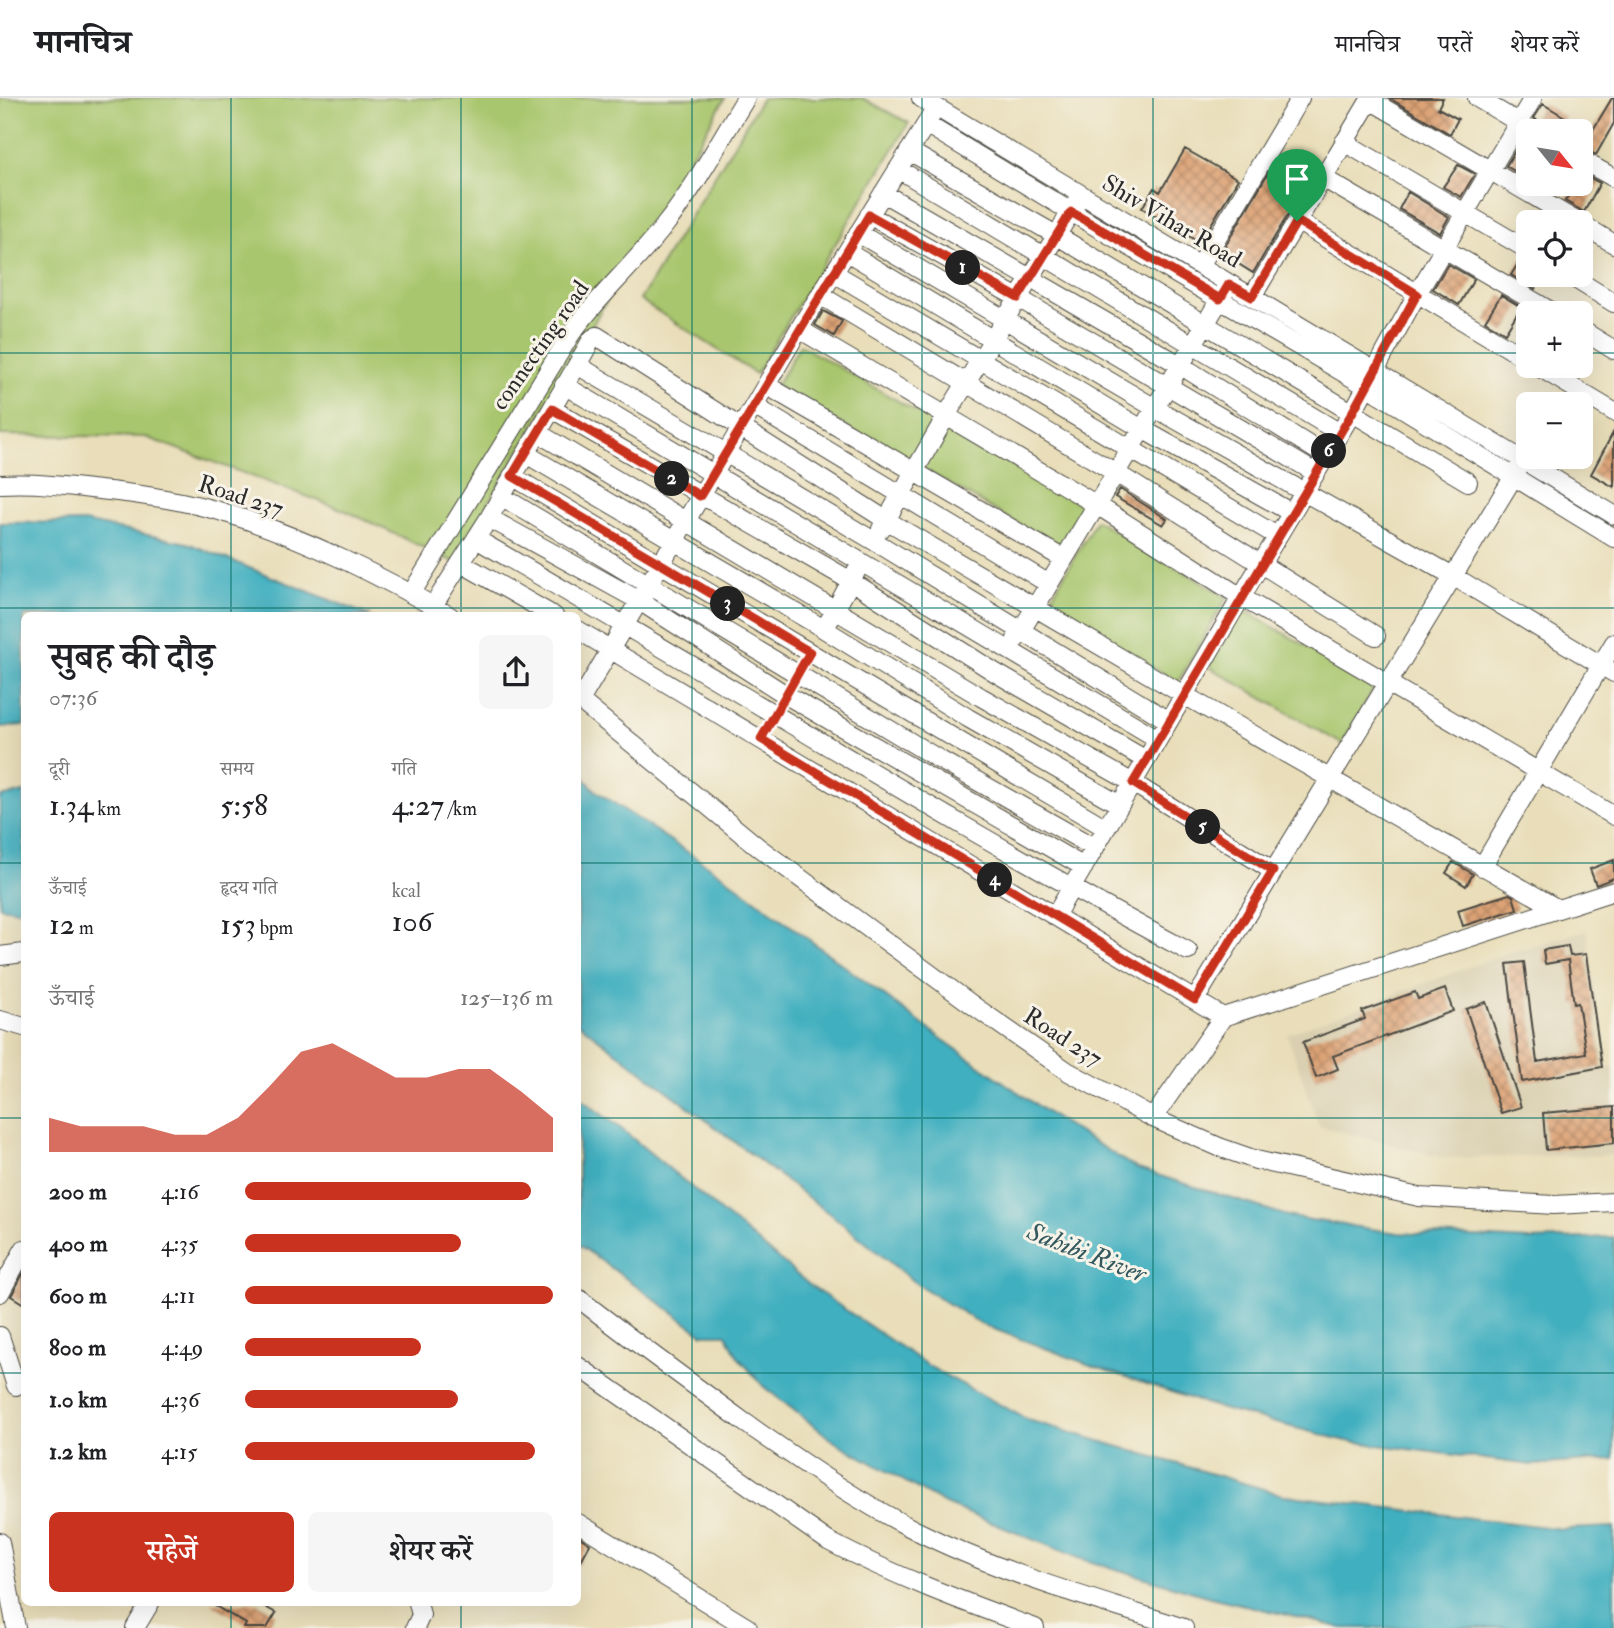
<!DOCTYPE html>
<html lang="hi">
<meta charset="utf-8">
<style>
:root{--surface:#fff;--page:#f6f6f6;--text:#202124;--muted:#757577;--line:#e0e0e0;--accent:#c8321e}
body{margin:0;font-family:"IM FELL Double Pica","Noto Serif Devanagari",serif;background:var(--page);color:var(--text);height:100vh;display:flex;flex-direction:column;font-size:26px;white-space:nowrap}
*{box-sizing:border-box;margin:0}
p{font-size:23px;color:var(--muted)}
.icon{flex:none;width:38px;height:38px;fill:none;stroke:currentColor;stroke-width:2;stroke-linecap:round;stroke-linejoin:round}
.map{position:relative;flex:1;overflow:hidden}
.sheet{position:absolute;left:21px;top:514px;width:560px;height:994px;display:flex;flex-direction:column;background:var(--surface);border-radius:10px;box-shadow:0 7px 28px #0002}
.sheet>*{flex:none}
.needle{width:46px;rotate:120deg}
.fabs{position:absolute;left:1516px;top:21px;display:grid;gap:14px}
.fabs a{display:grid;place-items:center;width:77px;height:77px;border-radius:10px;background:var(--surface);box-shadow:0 7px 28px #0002;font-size:35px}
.pin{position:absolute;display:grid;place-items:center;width:60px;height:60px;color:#fff;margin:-72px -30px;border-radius:50% 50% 50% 0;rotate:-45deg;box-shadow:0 0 7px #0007}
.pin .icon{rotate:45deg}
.km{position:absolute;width:35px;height:35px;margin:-18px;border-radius:50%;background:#222;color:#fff;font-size:19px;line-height:35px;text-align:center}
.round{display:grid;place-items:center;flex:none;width:74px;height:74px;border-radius:10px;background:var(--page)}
.head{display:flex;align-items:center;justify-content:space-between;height:119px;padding:0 28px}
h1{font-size:38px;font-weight:600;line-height:52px}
.metrics{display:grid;grid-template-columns:repeat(3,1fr);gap:10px;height:119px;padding:7px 28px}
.metrics div{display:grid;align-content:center}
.metrics b{font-size:30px;font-weight:600}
.metrics small{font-size:19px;font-weight:400}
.metrics p{font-size:19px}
.chart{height:196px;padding:14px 28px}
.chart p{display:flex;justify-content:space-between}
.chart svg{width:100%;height:126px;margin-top:7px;fill:var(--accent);opacity:.7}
.cta{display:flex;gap:14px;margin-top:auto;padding:14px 28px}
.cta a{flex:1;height:80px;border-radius:10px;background:var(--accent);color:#fff;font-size:28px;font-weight:600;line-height:80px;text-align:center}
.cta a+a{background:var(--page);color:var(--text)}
ul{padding:0 28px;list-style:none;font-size:23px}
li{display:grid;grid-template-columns:112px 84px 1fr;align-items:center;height:52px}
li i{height:18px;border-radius:9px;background:var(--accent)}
header{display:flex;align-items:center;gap:42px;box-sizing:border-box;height:98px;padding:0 35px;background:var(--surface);border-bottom:2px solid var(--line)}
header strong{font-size:33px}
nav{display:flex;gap:38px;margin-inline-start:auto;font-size:24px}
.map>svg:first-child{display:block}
</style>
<header>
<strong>मानचित्र</strong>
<nav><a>मानचित्र</a><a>परतें</a><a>शेयर करें</a></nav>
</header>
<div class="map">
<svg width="1614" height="1530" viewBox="0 0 1614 1530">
<defs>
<pattern id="building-cross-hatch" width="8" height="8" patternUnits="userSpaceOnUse" patternTransform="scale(1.75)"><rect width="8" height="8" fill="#dda376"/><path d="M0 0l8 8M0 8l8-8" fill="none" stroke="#b38561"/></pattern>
</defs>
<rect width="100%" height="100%" fill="#f7f3e8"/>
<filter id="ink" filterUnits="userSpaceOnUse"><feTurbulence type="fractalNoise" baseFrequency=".0143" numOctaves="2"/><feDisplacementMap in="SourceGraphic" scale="14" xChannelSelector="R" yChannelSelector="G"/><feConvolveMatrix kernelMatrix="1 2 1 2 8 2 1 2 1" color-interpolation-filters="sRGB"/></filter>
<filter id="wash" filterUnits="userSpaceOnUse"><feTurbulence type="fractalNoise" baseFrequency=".00686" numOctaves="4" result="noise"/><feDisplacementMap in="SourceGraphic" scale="28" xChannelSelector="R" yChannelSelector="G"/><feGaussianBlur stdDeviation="1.57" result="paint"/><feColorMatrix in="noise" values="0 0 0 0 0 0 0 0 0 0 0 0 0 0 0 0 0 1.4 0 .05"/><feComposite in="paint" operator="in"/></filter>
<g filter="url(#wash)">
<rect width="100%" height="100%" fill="#e9deb9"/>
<path fill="#dad0b1" d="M1587 832 1605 970H1614V1057L1444 1060 1319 1028 1287 936 1504 856Z"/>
<path fill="#a8c66d" stroke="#6a784c" stroke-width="2" d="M0 0H725L454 464 344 412 145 339 0 337Z
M762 0H862L909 25 756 276 640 202Z
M800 247 933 323 909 365 776 288Z
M946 328 1083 408 1059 450 922 370Z
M1096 422 1227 499 1178 584 1047 507Z
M1242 511 1375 588 1342 646 1209 569Z"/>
<path fill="#41afbf" stroke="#366d75" stroke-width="2" d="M84 424 187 445 370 518H24V627L0 629V425Z
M578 673 596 693 728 781 942 941 1055 1020 1138 1071 1291 1119 1398 1135 1529 1142 1614 1139V1361L1532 1367 1347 1343 1225 1312 1093 1268 983 1227 914 1184 843 1126 578 925Z
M24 694V813L0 809V699Z
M578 999 619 1029 812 1189 930 1269 1028 1322 1284 1397 1562 1431 1614 1429V1530H1343L1210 1499 1079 1460 945 1406 835 1344 764 1289 738 1259 726 1236H703L578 1146Z"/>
<g id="blocks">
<path fill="url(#building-cross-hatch)" d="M1389 0H1443L1438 10 1458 21 1450 36Z
M1612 0H1614V25L1596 57 1582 50Z
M1543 6 1565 19 1557 33H1544L1542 27 1534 20Z
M1523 40 1528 43V81L1506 68Z
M1185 51 1238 81 1200 145 1142 110 1154 90 1160 94Z
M1458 67 1475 76 1461 99 1443 89Z
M1271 70 1289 81 1298 80 1307 85 1253 175 1221 155Z
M1581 75 1600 85 1584 114 1565 103 1576 86H1580Z
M1408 94 1449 119 1440 135 1399 111Z
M1521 161 1528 163V177H1543L1535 191 1511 177Z
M1448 166 1474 181 1459 207 1433 191Z
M1501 197 1521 209 1505 235 1485 223Z
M823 213 842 223 834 238 815 227Z
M1614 333V389L1591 376Z
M1120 391 1167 421 1163 427 1115 399Z
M1614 762V780L1596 787 1590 771Z
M1453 764 1473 776 1466 788 1446 775Z
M1509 796 1513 798 1517 811 1463 828 1458 812Z
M1568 848 1570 858 1586 856 1602 969 1522 984 1507 866 1524 864 1537 964 1586 955 1578 905 1574 906 1568 862 1545 866 1543 852Z
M1445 891 1453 913 1333 958 1338 971 1316 980 1303 944 1365 921 1362 913 1415 894 1418 901Z
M1486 904 1521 1009 1501 1015 1466 911Z
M1614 1009V1045L1546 1052 1543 1015Z
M24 1174V1206L11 1198Z
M578 1438 590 1446 578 1468Z
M210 1505H258L276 1515 267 1530H244L246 1526Z"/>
</g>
</g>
<g filter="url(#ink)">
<use href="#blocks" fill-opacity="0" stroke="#484640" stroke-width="2"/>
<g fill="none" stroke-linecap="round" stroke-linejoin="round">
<defs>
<path id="minor" d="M921 0 1614 417
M1477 0 1533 33
M1370 2 1578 124
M926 26 1071 114 1366 288 1614 440
M1344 44 1528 152
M909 53 1056 137 1468 384
M1580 61 1614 80
M898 71 1340 335
M1323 80 1554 215
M883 95 1180 267 1326 358
M869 117 1018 200 1316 375
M1297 123 1528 262
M1580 125 1614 146
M858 135 1155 310 1453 478 1614 575
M847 154 1142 331 1292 415
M1200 168 1300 0
M834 175 1277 438
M1569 177 1614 205
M820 197 1116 375 1376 538
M1252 199 1371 0
M799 231 1097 407 1241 499 1614 718
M1580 231 1614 252
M577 267 874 443 1169 623
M1537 268 1614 314
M564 287 1158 641
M766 287 1064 461
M754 308 1049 486
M552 311 851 483 996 575 1146 662
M538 335 981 599 1133 685 1273 773
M526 356 824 531 968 620 1120 707
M512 378 1106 730
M0 386C30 384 61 387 91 391 138 396 186 402 232 417 304 440 384 479 450 518
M501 398 942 663 1095 750
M489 420 638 502 786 597 1084 769
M881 431 952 308 1077 104
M476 441C714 577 946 724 1188 853
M461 465 554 518
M411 496 571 236C599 197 636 165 665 127 696 88 720 42 746 0
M433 508 489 420 592 241 597 238 886 422 1184 597 1558 811
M829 523 856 474
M578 532 1223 919
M1016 541 1225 193
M578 601 758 749 978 911 1067 973 1153 1020 1219 1049 1256 1062 1419 1099 1554 1107 1614 1104
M580 603 799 231 931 18
M1482 769 1614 545
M1055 818 1250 484 1352 315 1417 196 1533 0
M0 858 24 855
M1195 902 1519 370
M0 922 24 929
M1153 1020 1223 919 1614 793
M0 1195 24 1151
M578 1200C632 1242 688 1283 744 1324 799 1362 855 1402 915 1432 1000 1475 1093 1501 1184 1530
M0 1238 16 1288
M578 1268 828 1443C894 1478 964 1504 1035 1530
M578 1425 748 1530
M0 1444 16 1530
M135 1530 150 1505
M415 1530 421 1517 418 1505"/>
</defs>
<use href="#minor" stroke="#484640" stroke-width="20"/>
<use href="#minor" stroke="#fff" stroke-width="18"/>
</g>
</g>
<g fill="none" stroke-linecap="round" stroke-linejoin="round" filter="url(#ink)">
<defs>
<path id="route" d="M1071 114 1220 201 1229 186 1252 199 1297 123 1417 196 1352 315 1133 685 1273 773 1195 902 761 641 810 554 512 378 552 311 700 398 869 117 1018 200Z"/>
</defs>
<use href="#route" stroke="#fff" stroke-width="14"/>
<use href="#route" stroke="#c8321e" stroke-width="9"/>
</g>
<path fill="none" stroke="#0f766e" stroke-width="2" stroke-opacity="0.55" d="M231 0V518M461 0V518M692 0V1530M922 0V1530M1153 0V1530M1383 0V1530M0 255H1528M1580 255H1614M0 510H1614M0 765H24M578 765H1614M0 1020H24M578 1020H1614M0 1275H24M578 1275H1614M231 1505V1530M461 1505V1530"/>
<g text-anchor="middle" stroke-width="6" stroke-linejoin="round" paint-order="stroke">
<g font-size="24" fill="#2b2b2b" stroke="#f7f3e8">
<text transform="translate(1172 123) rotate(31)" y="8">Shiv Vihar Road</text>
<text transform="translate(540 247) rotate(-55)" y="8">connecting road</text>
<text transform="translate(241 398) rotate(18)" y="8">Road 237</text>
<text transform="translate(1063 939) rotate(33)" y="8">Road 237</text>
</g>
<g font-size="26" font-style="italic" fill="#33595f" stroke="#f7f3e8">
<text transform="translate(1087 1154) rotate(21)" y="9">Sahibi River</text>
</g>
</g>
</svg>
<div class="fabs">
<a><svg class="needle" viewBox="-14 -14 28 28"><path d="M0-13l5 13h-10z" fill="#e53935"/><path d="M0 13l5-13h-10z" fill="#757577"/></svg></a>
<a><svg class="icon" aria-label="locate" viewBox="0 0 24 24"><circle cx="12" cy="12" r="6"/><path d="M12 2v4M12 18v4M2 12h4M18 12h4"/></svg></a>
<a>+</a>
<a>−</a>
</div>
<div class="pin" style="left:1297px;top:123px;background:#1e9e55"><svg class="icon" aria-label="arrive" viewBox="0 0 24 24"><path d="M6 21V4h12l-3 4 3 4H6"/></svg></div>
<b class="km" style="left:963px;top:170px">1</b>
<b class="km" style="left:672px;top:381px">2</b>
<b class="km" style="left:728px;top:506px">3</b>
<b class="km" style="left:995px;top:782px">4</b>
<b class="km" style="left:1203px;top:729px">5</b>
<b class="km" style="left:1329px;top:353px">6</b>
<section class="sheet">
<div class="head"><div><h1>सुबह की दौड़</h1><p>07:36</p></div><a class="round"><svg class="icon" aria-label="share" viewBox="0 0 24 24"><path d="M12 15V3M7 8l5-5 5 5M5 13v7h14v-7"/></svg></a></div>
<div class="metrics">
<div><p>दूरी</p><b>1.34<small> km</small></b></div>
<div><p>समय</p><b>5:58</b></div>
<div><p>गति</p><b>4:27<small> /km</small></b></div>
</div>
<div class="metrics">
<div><p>ऊँचाई</p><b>12<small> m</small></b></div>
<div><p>हृदय गति</p><b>153<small> bpm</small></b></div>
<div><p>kcal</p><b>106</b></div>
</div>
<div class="chart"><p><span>ऊँचाई</span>125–136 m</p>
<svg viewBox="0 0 160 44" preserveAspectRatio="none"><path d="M0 44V32L10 35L20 35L30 35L40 38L50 38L60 32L70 21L80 9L90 6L100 12L110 18L120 18L130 15L140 15L150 23L160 32V44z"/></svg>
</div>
<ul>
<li><b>200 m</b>4:16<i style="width:93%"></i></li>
<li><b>400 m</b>4:35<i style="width:70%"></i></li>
<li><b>600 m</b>4:11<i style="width:100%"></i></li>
<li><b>800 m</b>4:49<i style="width:57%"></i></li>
<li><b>1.0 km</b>4:36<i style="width:69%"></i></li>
<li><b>1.2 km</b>4:15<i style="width:94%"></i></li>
</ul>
<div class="cta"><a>सहेजें</a><a>शेयर करें</a></div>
</section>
</div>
